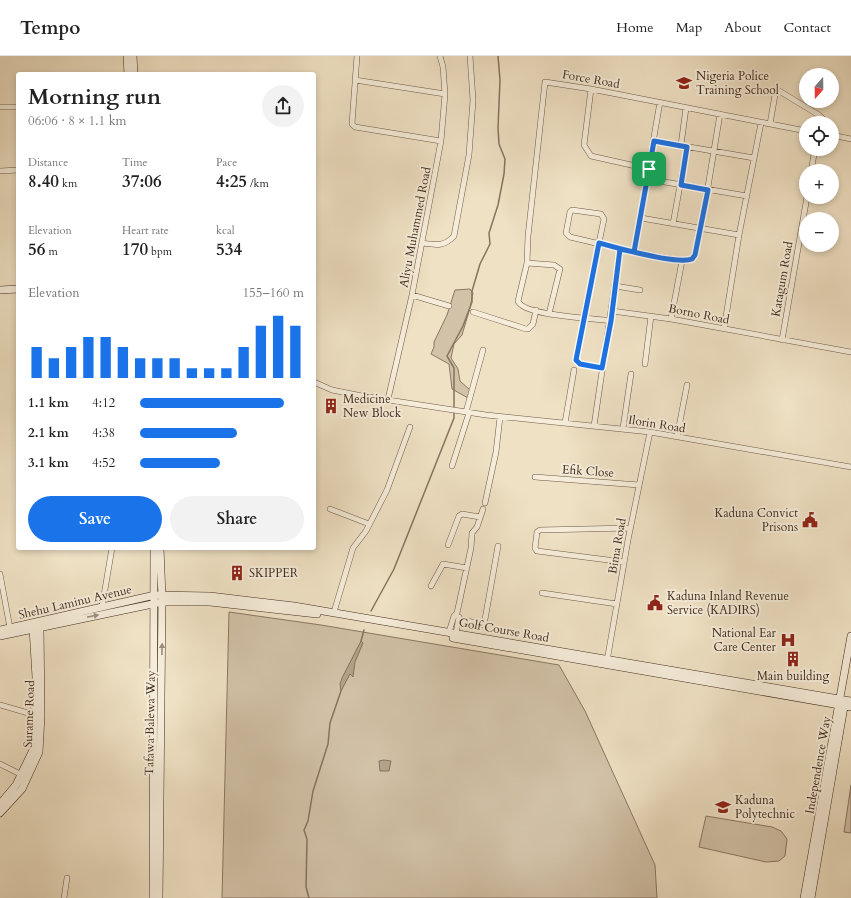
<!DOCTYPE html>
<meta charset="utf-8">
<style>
:root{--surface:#fff;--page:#f2f2f2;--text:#222;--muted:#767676;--line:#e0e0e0;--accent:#1a73e8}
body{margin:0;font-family:Cardo,serif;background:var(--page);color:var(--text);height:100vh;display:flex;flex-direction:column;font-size:15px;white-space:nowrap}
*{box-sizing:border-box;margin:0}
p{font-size:13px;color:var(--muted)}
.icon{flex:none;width:22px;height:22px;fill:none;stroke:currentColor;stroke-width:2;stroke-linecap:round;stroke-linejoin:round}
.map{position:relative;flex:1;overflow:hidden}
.sheet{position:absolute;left:16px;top:16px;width:300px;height:478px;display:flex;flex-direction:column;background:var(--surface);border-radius:4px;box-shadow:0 2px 6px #0003}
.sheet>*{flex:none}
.needle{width:26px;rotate:200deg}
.fabs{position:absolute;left:799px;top:12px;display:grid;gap:8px}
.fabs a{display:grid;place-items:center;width:40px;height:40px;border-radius:50%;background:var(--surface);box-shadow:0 2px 6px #0003;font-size:20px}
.pin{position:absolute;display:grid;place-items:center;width:34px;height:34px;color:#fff;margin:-17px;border-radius:8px;box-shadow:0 2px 6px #0006}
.round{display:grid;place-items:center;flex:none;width:42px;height:42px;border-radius:21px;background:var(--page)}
.head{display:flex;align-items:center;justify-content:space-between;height:68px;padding:0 12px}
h1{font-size:22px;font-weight:800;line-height:30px}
.metrics{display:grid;grid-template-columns:repeat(3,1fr);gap:6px;height:68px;padding:4px 12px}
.metrics div{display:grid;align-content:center}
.metrics b{font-size:17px;font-weight:800}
.metrics small{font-size:11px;font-weight:400}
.metrics p{font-size:11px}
.chart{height:112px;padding:8px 12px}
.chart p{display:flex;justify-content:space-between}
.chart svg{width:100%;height:72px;margin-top:4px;stroke:var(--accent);stroke-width:6}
.primary-button{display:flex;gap:8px;margin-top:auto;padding:8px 12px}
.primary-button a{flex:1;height:46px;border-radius:24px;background:var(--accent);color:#fff;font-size:16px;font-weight:800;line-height:46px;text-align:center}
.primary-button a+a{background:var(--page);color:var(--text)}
ul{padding:0 12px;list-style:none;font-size:13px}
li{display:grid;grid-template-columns:64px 48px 1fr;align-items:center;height:30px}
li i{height:10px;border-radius:5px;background:var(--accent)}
header{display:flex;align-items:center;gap:24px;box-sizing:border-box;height:56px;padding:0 20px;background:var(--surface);border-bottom:1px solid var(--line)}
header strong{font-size:19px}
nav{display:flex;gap:22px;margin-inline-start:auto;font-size:14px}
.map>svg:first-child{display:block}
</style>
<header>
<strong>Tempo</strong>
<nav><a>Home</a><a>Map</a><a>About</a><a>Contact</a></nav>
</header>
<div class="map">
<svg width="851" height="842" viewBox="0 0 851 842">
<rect width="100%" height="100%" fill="#efe1c4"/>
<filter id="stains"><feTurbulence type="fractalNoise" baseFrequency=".005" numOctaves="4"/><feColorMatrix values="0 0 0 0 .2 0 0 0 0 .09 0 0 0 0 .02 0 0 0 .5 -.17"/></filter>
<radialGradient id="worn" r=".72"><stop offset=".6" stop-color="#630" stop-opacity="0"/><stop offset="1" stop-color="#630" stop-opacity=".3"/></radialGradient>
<path fill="#d2c2a8" stroke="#8a7763" d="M470 233 473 237 470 252 462 279 454 288 451 302 458 313 460 325 470 334 468 342 452 333 449 308 431 298 434 291V286L447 259 455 234Z
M229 556 321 569 559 609 585 655 655 809 657 842H222Z
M851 729V777L844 776Z
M706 760 772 771 781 775 787 783 785 800 779 805 766 806 699 791Z"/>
<path fill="#b4a38c" stroke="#867360" d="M361 585 363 587 355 606 353 621 350 618 341 635 340 628 342 622Z
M384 704 391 705 389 715H380L379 705Z"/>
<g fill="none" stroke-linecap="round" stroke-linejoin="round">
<path stroke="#867360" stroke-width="1.5" d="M371 555 394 513 454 362V312L447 300 463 270 472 246V235L480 208 490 188 489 177 498 149 504 118 505 103 499 88 498 72 500 24 498 0
M361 585 364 574
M309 842 306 831 307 783 304 774 308 765 313 735 328 688 330 667 341 635"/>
<defs>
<path id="street" d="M357 0 352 68 355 71 441 85
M355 24 445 38
M591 33 584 89 591 100 649 113
M0 51H18
M770 68 776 33 819 59 827 67
M832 79 851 83
M654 85 754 102
M681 89 686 52
M0 115 18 114
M811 115 815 93
M647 123 747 140
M641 162 739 179
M673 168 687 91
M422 187C436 189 444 191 454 180L469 99 473 44 470 0
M634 196 660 46
M527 207 554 209 560 213 549 258
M615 230 640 234
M412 239 449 250
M612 255 671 263 851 296
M473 256 526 273H528L533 268 536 254
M671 263 682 205
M611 265C594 262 523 260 518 245L527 207 528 180 545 26 591 33 806 75
M724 273 739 179 761 67
M782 284 807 141
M645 308 651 260
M602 312 580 308 576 304C584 257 594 210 604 163L601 158 572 154 570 156 566 177 570 181 634 196 682 205 692 203 695 199 701 173 720 58
M314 326 332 334 362 340 486 359 650 376 851 411
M388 343 412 239 441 85 445 38 443 11 440 0
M466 356 483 294
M565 367 574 314
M594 370 620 193
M623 372 631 318
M677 381 687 329
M452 410 469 357
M535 421 639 429
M485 447 496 396 500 361
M330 453 369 468
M448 489 459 460 462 458 480 461
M624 506 537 495 535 492 537 476 540 474 630 472
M0 518 10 572
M431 530 443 508 467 512
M542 537 617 548
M102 551 112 492
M334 556 353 492 366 475 387 434 410 371
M459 563 484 569 498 490
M449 576 454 560 457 557 471 492 472 477 477 471 483 453
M456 577 459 561
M607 605 628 484 650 376
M0 649 35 659
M0 708 22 719
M64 842 67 822"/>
<path id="secondary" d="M127 0 128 18
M133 0 134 18
M0 234 18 233
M0 574 155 539 210 540 294 550 851 645
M0 580 162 546H210L317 558
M453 582 851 651
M0 748 16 729 33 694 36 621 33 572
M0 757 22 733 39 696 41 660 40 571
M153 842 154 492
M159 842 162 541 160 492
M804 842 851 580
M811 842 845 645"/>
</defs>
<use href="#street" stroke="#6d5948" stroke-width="6"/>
<use href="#secondary" stroke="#422c1e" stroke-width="8"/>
<use href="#street" stroke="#f5ecd9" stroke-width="5"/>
<use href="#secondary" stroke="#f5ecd9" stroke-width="7"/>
</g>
<defs><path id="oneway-solid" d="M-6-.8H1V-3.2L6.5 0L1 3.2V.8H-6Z"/></defs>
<g fill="#9c8c7c">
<use href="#oneway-solid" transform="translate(93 560) rotate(-11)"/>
<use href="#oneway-solid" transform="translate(162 593) rotate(-89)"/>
</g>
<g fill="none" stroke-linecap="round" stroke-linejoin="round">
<defs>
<path id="route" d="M649 113 634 196 620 193 611 265 602 312 580 308 576 304 599 187C617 192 677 209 692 203L695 199 708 134 681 129 687 91 654 85 649 113"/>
</defs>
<use href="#route" stroke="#fff" stroke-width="8"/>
<use href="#route" stroke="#1a73e8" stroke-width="5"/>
</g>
<defs>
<symbol id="university-bare" viewBox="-9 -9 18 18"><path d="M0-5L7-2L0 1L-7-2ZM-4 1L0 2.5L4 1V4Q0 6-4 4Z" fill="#8f2418" stroke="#f5ecd9" stroke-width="2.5" paint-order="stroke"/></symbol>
<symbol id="building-bare" viewBox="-9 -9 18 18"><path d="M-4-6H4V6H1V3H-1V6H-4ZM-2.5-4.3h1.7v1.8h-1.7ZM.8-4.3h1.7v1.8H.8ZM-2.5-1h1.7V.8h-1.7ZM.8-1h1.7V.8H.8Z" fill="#8f2418" stroke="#f5ecd9" stroke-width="2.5" paint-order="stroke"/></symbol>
<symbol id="civic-bare" viewBox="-9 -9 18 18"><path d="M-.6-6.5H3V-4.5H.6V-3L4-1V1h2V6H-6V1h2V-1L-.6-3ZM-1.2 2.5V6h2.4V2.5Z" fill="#8f2418" stroke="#f5ecd9" stroke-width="2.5" paint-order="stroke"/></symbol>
<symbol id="hospital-bare" viewBox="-9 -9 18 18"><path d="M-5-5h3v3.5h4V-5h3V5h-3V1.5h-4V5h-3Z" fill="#8f2418" stroke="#f5ecd9" stroke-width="2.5" paint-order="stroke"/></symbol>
</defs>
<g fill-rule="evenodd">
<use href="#university-bare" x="673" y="16" width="22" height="22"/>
<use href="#building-bare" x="320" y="339" width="22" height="22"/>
<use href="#civic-bare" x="799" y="453" width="22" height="22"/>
<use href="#building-bare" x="226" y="506" width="22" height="22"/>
<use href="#civic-bare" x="644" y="536" width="22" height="22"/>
<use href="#hospital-bare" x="777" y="573" width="22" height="22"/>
<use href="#building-bare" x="782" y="592" width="22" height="22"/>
<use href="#university-bare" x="712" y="740" width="22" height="22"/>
</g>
<g text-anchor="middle" stroke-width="4" stroke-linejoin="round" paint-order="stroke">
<g font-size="12" fill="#422c1e" stroke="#f5ecd9" text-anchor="start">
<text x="696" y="24">Nigeria Police<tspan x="696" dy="14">Training School</tspan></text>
<text x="343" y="347">Medicine<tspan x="343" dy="14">New Block</tspan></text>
<text x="798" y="461" text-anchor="end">Kaduna Convict<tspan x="798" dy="14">Prisons</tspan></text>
<text x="249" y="521">SKIPPER</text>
<text x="667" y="544">Kaduna Inland Revenue<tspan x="667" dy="14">Service (KADIRS)</tspan></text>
<text x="776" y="581" text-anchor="end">National Ear<tspan x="776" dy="14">Care Center</tspan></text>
<text x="793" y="624" text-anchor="middle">Main building</text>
<text x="735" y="748">Kaduna<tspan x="735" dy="14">Polytechnic</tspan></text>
</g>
<g font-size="12" fill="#422c1e" stroke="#f5ecd9">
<text transform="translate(591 23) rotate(10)" y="4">Force Road</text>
<text transform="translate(415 171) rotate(-79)" y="4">Aliyu Muhammed Road</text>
<text transform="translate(782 223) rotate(-80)" y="4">Katagum Road</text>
<text transform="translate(699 258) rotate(11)" y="4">Borno Road</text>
<text transform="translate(657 368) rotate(9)" y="4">Ilorin Road</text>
<text transform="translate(588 415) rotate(4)" y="4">Efik Close</text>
<text transform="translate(617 490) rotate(-80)" y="4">Bima Road</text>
<text transform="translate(75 546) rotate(-13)" y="4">Shehu Laminu Avenue</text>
<text transform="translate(504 574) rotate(10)" y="4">Golf Course Road</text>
<text transform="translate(29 658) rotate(-88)" y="4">Surame Road</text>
<text transform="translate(150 667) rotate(-89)" y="4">Tafawa Balewa Way</text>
<text transform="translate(818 709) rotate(-80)" y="4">Independence Way</text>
</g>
</g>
<rect width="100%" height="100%" filter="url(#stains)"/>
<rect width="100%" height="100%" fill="url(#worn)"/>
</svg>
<div class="fabs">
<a><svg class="needle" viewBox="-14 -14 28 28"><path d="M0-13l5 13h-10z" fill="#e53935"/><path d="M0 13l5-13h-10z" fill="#767676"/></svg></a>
<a><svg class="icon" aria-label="locate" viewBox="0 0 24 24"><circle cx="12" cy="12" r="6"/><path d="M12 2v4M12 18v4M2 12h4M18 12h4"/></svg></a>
<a>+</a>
<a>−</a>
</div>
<div class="pin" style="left:649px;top:113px;background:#1e9e55"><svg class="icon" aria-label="arrive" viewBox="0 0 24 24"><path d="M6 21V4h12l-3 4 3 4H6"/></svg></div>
<section class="sheet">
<div class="head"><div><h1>Morning run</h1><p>06:06 · 8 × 1.1 km</p></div><a class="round"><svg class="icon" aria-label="share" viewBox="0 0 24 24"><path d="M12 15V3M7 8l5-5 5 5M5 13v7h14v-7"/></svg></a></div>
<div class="metrics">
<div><p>Distance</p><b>8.40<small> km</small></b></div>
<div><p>Time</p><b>37:06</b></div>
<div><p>Pace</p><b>4:25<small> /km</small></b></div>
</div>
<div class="metrics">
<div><p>Elevation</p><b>56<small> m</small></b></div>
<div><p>Heart rate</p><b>170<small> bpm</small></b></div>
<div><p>kcal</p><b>534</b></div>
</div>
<div class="chart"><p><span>Elevation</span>155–160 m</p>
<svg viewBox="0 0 160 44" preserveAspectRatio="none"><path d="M5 44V25M15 44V32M25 44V25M35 44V19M45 44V19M55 44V25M65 44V32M75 44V32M85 44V32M95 44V38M105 44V38M115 44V38M125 44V25M135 44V12M145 44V6M155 44V12"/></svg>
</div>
<ul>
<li><b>1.1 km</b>4:12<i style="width:88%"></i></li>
<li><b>2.1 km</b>4:38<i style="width:59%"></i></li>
<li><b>3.1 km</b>4:52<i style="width:49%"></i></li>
</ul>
<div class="primary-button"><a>Save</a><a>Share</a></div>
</section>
</div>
